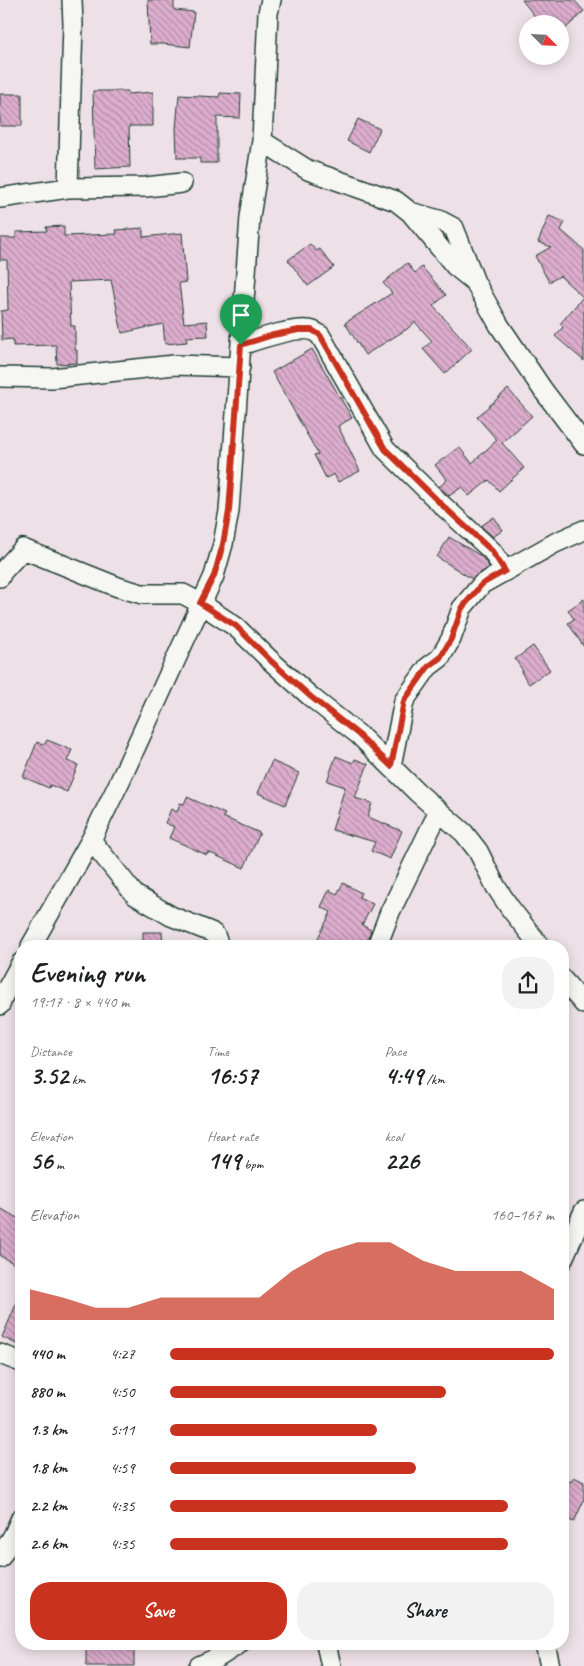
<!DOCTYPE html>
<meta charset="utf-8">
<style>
:root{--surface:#fff;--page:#f2f2f2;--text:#202124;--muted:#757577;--accent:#c8321e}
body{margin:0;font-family:Caveat,sans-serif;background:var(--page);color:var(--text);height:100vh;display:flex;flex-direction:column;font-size:19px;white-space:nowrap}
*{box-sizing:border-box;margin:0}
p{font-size:16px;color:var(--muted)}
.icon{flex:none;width:28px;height:28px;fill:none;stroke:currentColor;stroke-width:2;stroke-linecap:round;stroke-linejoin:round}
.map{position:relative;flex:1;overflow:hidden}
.sheet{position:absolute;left:15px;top:940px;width:554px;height:710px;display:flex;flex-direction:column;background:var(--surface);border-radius:20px;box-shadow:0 2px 12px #0003}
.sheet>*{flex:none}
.needle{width:32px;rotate:114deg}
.tools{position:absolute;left:519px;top:15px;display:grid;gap:10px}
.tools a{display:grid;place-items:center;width:50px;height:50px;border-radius:50%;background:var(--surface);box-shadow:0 2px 12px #0003;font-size:25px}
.pin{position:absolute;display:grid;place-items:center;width:42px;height:42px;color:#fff;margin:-51px -21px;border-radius:50% 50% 50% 0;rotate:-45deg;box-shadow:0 0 5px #0007}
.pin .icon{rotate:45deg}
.round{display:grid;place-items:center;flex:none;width:52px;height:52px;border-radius:20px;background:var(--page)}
.head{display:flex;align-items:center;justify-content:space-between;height:85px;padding:0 15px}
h1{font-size:28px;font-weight:700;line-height:38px}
.metrics{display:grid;grid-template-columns:repeat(3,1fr);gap:8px;height:85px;padding:5px 15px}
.metrics div{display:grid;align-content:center}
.metrics b{font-size:25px;font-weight:700}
.metrics small{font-size:14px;font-weight:400}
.metrics p{font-size:14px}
.chart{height:140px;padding:10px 15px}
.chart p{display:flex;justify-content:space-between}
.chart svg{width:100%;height:90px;margin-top:5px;fill:var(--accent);opacity:.7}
.action{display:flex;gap:10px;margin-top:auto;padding:10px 15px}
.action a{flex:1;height:58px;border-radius:20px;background:var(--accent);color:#fff;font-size:20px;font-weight:700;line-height:58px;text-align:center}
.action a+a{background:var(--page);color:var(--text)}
ul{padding:0 15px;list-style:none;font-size:16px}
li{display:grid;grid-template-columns:80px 60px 1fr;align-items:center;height:38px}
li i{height:12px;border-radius:6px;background:var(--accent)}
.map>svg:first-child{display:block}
</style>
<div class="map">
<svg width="584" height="1666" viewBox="0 0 584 1666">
<defs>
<pattern id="building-back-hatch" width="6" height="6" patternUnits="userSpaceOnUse" patternTransform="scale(1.25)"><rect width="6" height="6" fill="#ddadcd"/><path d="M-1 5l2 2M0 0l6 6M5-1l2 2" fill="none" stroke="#b38ea7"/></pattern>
</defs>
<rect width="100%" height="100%" fill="#eee0e7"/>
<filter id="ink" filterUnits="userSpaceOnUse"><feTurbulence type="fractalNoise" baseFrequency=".02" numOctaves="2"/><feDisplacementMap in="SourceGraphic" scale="10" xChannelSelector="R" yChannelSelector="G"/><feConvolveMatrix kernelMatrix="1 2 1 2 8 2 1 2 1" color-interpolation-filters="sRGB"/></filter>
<g filter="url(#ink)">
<path fill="url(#building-back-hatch)" stroke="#1f3d34" d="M148 0H174V10L194 12 190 47 163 44H150Z
M522 0H574L584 11 560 34V24H541Z
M93 91H128V94L153 92V126H129L130 167 95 169Z
M220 93 241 94 240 118 217 117V163H200V158H177L176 128 179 95 219 97Z
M0 94H22V126H0Z
M358 119 380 129 369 152 347 141Z
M549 216 565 222 561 230 584 250V361L555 336 563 327 560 324 583 297 560 276 549 282 535 256 551 247 538 242Z
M64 226V236L117 234 116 230 143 228V237L182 233 186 282 179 283 184 323 207 321 208 336 186 337 187 342 165 344 163 324 122 333 111 280 69 282 71 326H75V350H77V363L57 364 56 345 13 346V339L2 340 1 311 8 310 7 260H0V238H16V232L47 231 46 227Z
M310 244 316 251 320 249 334 267 308 286 288 260Z
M407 263 415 273 422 267 446 295 433 306 472 349 445 374 423 349 432 341 415 322 407 329 365 355 345 323 392 293 383 283Z
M312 349 352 418 338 426 360 471 338 482 334 474 326 478 314 455 318 454 272 372Z
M508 389 532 416 502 443 524 468 499 491 489 480 469 496 462 487 449 496 439 487 447 480 435 465 459 447 472 463 497 440 477 417Z
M494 517 503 530 493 537 481 526Z
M449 537 481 556 489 566 488 568 472 579 437 557Z
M584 599V647L568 623 574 619 568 610Z
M533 646 550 670 529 684 521 672 523 671 515 659Z
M47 740 72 750 67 761 78 765 67 792 50 785 49 788 23 777 37 742 44 745Z
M336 756 353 763 355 759 368 764 355 798 372 803 368 817 402 831 390 859 371 851 375 842 332 830 345 787 327 781Z
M272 761 299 773 285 805 258 793Z
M187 797 225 814 223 817 260 833 244 868 208 852 207 855 169 838 174 827 165 823 171 809 177 812 180 803 184 804Z
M343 883 361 893 359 897 373 904 362 925 371 930 366 946H314L331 912 321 907 329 890 337 894Z
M143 932H162L163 946H143Z
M0 1208 21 1220V1233L17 1242 21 1245V1267L0 1256Z
M21 1293V1346L2 1337Z
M574 1477 584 1482V1500L574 1522 562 1517 568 1501 562 1499V1489L567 1480 571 1482Z
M86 1644H134V1666H86Z"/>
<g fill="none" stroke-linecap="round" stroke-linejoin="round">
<defs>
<path id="minor" d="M262 141 308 170 396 201 410 212 455 266 475 282 499 325 543 390 584 444
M68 188 73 24 72 0
M0 198 68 188 146 187 182 183
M410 212 439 220 454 228 475 282
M241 345C256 340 299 325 313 331 316 332 318 334 320 335L385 449 441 504 492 551 505 571
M0 377 52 378 174 365 240 367
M0 577 2 572 23 549 118 587 142 594H183L200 603 236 627 271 661 311 697 359 735 418 793 464 833 478 851 496 887 510 908 540 946
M391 766 404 701 428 667 440 658 451 639 462 608 482 584 555 543 584 530
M31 946 91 840
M219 946 215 935 211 932 171 916 135 895 91 840 120 781 214 576 223 544 229 511 250 217 262 141 268 13 271 0
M377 946 390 912 439 811
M562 979 584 1004
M0 1005 4 994 21 963
M562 1261 584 1211
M0 1354 21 1362
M0 1558 14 1534 21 1518
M326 1644 331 1666
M545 1644 550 1666
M199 1666 217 1658 239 1644"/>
</defs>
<use href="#minor" stroke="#1f3d34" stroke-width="22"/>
<use href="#minor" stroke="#f6f6f2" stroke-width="19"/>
</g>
</g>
<g fill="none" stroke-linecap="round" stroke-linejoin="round" filter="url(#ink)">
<defs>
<path id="route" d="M299 330H312L320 335 385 449 441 504 492 551 505 571 482 584 462 608 451 639 440 658 428 667 404 701 391 766 359 735 311 697 271 661 236 626 200 603 214 576 223 544 229 511 241 345 273 335Z"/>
</defs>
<use href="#route" stroke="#fff" stroke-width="10"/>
<use href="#route" stroke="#c8321e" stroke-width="6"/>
</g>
</svg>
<div class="tools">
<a><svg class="needle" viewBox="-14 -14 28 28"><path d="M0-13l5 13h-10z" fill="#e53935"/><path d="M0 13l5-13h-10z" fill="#757577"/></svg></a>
</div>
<div class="pin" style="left:241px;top:345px;background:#1e9e55"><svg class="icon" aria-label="arrive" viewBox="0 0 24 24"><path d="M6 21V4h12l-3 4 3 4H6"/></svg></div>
<section class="sheet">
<div class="head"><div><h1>Evening run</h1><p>19:17 · 8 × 440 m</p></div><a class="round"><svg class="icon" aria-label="share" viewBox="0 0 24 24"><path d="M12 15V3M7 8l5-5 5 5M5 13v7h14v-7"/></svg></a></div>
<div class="metrics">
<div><p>Distance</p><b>3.52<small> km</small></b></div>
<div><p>Time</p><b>16:57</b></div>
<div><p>Pace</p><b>4:49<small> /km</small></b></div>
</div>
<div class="metrics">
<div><p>Elevation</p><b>56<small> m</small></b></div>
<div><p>Heart rate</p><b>149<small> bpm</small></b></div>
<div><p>kcal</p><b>226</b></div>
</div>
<div class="chart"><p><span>Elevation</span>160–167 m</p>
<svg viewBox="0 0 160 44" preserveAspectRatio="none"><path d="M0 44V29L10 33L20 38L30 38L40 33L50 33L60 33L70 33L80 20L90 11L100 6L110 6L120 15L130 20L140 20L150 20L160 29V44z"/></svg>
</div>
<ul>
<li><b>440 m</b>4:27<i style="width:100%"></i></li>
<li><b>880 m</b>4:50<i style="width:72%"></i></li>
<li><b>1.3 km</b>5:11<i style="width:54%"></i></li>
<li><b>1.8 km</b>4:59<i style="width:64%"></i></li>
<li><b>2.2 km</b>4:35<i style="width:88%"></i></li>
<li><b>2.6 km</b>4:35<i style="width:88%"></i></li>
</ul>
<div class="action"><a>Save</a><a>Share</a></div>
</section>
</div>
